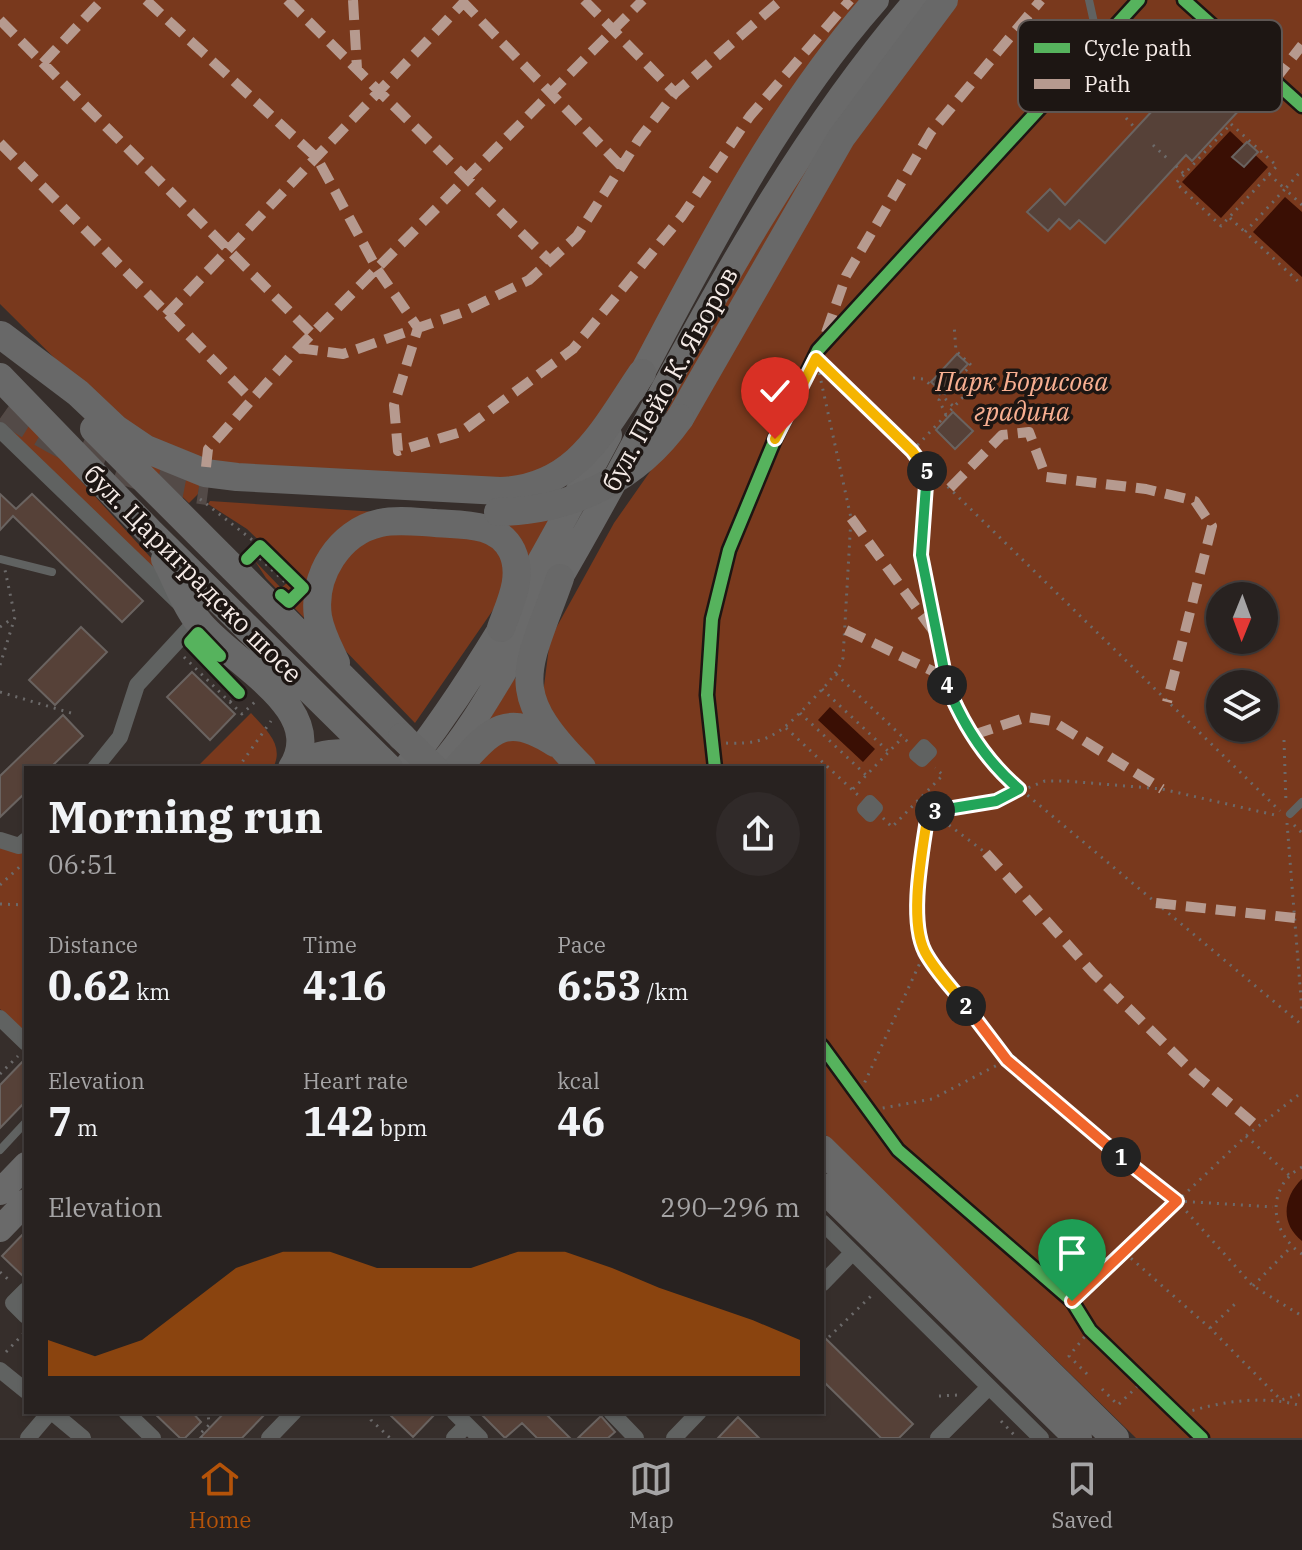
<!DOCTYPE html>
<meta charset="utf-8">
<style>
:root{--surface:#282220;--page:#302a29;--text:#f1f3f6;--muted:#a5a4a5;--line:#443f3e;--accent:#b45309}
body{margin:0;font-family:"IBM Plex Serif",serif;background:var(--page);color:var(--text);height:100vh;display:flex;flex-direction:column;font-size:30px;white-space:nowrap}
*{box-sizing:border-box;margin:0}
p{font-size:26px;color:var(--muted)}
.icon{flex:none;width:44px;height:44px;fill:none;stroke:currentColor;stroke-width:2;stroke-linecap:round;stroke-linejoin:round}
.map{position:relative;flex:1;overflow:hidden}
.sheet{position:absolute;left:24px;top:766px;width:800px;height:648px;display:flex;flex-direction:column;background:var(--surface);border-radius:0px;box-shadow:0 2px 6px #0004,0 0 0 2px var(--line)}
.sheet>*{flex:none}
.needle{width:52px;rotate:181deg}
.tools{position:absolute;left:1206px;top:582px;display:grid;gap:16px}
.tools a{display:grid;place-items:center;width:72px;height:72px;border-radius:50%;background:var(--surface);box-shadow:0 2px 6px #0004,0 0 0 2px var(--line);font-size:40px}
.pin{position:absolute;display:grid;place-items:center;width:68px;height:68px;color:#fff;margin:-82px -34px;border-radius:50% 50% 50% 0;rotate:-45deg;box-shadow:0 0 8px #0007}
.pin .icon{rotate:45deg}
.km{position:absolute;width:40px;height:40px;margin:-20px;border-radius:50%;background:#222;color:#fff;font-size:22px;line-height:40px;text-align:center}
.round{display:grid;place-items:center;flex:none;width:84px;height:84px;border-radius:42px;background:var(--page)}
.overview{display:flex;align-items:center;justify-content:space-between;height:136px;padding:0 24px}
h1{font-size:44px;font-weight:700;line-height:60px}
.stats{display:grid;grid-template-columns:repeat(3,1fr);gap:12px;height:136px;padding:8px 24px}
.stats div{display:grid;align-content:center}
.stats b{font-size:40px;font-weight:700}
.stats small{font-size:22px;font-weight:400}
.stats p{font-size:22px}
.chart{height:224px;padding:16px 24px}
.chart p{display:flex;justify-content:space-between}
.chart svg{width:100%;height:144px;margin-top:8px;fill:var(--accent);opacity:.7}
.tabs{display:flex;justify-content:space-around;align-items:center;height:112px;border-top:2px solid var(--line);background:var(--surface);font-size:22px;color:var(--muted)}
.tabs a{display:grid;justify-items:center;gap:4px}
.tabs .current{color:var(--accent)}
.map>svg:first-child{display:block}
</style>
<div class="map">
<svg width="1302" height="1438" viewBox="0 0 1302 1438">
<rect width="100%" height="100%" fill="#362e2b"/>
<path fill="#79391d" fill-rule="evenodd" d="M0 0H867L589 439 522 482 218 466 125 428 0 304Z
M954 0H1302V1438H1136L822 1131V768H595L568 740 543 694 550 639 614 523 689 416 863 125ZM1220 596H1264V640H1220ZM1220 684H1264V728H1220Z
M851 99 683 397 665 417 673 393 757 243Z
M11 404 152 559 155 574 0 419Z
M143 460 201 479 198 494 189 503Z
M210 501 512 521 551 516 527 563 519 547 362 520 307 621 266 578 255 561 281 588 289 581 296 588 288 596 294 602 308 588 247 529 208 504Z
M384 532 478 535 507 560 502 597 415 723 335 640C325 614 325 569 350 550 360 542 373 537 384 532Z
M516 678 527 714 489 720 514 679Z
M251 713C266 730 285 745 273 768H196Z
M513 736 544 748 566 768H470L499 738Z
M0 844 26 849V1034L0 1009Z"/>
<path fill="#3a0f04" d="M1230 131 1268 167 1221 218 1182 182Z
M1285 197 1302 212V277L1253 232Z
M830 707 875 749 863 762 818 720Z
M1302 1179V1241C1280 1224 1283 1197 1302 1179Z"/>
<path fill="#564138" stroke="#6a6360" stroke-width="2" d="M1205 54 1243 89 1233 99 1242 107 1192 161 1186 155 1105 243 1079 220 1070 229 1059 219 1048 231 1027 212 1050 189 1065 205Z
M1247 142 1258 152 1244 167 1232 157Z
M957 354 968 364 942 392 931 382Z
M953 412 973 431 955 449 936 430Z
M0 494 16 509 32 494 143 601 122 622 13 516 0 530Z
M81 627 107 652 55 705 29 680Z
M192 672 235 714 210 740 167 697Z
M63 715 83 736 50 768H26V792L0 817V776Z
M26 1058V1101L0 1128V1085Z
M26 1231V1279L2 1256Z
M822 1335 913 1424 899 1438H881L822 1380Z
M153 1412H192L201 1422 185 1438H180Z
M225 1412H267L242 1438H200Z
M387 1412H437L413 1437Z
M479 1412H544L570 1438H537L522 1423 505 1438Z
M601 1416 615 1432 608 1438H578Z
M738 1417 759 1438H718Z"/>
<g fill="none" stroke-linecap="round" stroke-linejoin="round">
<path stroke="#534a47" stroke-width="28" stroke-dasharray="28 14" stroke-linecap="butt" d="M6 410C64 451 137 482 208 491"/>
<path stroke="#6c6a6a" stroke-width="3" stroke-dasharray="2 6" stroke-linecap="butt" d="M1126 118 1136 129
M1231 124 1277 166 1221 226 1176 183Z
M1153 145 1170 161
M1176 166 1184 174
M1269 174 1285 189 1302 170
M1302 205 1285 189 1245 232 1302 285
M1230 218 1245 232
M816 358 1280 811
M913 378 924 379 954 407
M946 415 939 400 971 365 956 351 954 324
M912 451 967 393
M928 467C916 543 923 641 957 711 967 731 982 749 995 768L1302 1025
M200 499 260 546 249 557
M254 553 286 583
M0 627 13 618
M184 657 242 714 256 701
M0 665 15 617 5 570
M836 674 909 743
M822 689 889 752
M0 692 71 713
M230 702 241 691
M800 713 866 775
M786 728 860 797
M1284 740 1286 804
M710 742C765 747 777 738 813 699 825 686 837 675 843 658L851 518 816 358
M238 768 271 721
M715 768C690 640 734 521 791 407 801 387 810 359 823 342 866 289 918 241 965 192
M853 789 903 737
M917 801 986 853
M928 812 917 919 925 952 1007 1060 1080 1125 1177 1201 1253 1286 1302 1316
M928 812 996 801 1045 781H1066L1162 789 1279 816
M883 818 892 827 943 775 935 768
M1287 823 1302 1011
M1294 825 1302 833
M0 885 26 861
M0 904 26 905
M822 1046 898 1150 1072 1301 1090 1330 1202 1438
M0 1074 18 1056
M858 1097 925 952
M867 1111 932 1099 1007 1060
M1246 1136 1290 1176
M1302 1167C1265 1187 1270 1233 1302 1254
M1177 1201 1273 1207
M1125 1253 1210 1328 1281 1400 1302 1394
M0 1272 11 1282
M1253 1286 1291 1247
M1072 1301 1246 1136 1302 1092
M1210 1328 1236 1303
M829 1337 873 1294
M6 1352 26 1331
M1087 1374 1069 1356 1090 1330
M1102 1389 1118 1405 1141 1383
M939 1396 959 1395
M368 1412 371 1420 390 1438
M1177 1415C1219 1402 1260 1394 1302 1406
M1001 1421 1017 1438
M202 1438 199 1435 209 1425 208 1412"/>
<path stroke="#606261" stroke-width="8" d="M1089 0 1099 45
M972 184 1139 0
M0 559 52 572
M1290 814 1302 802
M0 1150 26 1122"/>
<path stroke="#606261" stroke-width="12" d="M924 745 931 752 922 761 915 755Z
M870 801 877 808 870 816 863 809Z"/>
<path stroke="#606261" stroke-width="16" d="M0 430 197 620 137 685 120 737 95 768
M0 840 19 846 26 840
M0 1018 26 1043
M822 1222 1041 1438
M822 1284 852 1253
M26 1290 13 1303 26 1316
M0 1370 26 1391
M52 1412 83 1438
M126 1412 153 1438
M454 1412 480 1438
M611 1412 636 1438
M28 1438 50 1412
M269 1438 294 1412
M454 1438 467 1425
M674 1438 699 1412
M938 1438 988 1388"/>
<path stroke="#6a6a6a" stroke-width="26" d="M633 390C704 257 775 114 876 0
M406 768C486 665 548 549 609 435
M438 768C465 737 485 703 506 668 544 607 580 544 615 480 704 314 793 143 917 0
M0 1192 26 1165
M0 1229 26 1202"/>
<path stroke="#686868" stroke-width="28" d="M1 335 78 393 115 428 146 449 205 473 237 477 500 491C577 488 603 430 642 373
M0 377 151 533 389 768
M680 418 841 138 944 0
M94 429 402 737
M165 559C176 578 183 602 197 620 228 662 330 707 292 768
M560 578C527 671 504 690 582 768
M336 663C329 648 321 634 318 617 312 576 339 532 380 523 398 519 417 522 435 523 462 525 498 522 512 551 524 577 510 603 501 628
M294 768C322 748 349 752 380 759
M457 768C491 730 506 711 555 743
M822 1149 1115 1438
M822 1187 1078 1438"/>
<path stroke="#686868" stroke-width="28" d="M498 512C572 511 637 479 680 418
M402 737 434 768"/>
<path stroke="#b69a8f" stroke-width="10" stroke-dasharray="20 10" stroke-linecap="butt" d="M146 0 317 158 377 269 418 328 394 405 398 451 461 432 573 349 682 216 750 116 850 0
M287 0 550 261
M353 0 357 69
M461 0 621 166
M584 0 675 93
M0 20 312 334
M43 63 102 0
M1274 81 1302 45
M0 143 251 399
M166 315 466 0
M826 333 846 276 931 132 1041 0
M298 348 343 354 461 313 529 280 577 236 639 139 675 93 781 0
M206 467 208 449 298 348 643 0
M950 488 1002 435 1029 432 1046 477 1146 489 1195 501 1212 526 1167 702
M851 518 934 632
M846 630 943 676
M973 735 1027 717 1052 721 1162 789
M986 853 1093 973 1195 1074 1258 1127
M1156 903 1295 918"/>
<defs>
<path id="cycleway" d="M1184 0 1302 106
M247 559 260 546 303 588 289 602 281 595
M220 656 198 633 190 642 239 693
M715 768 707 695 712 619 729 550 775 439 818 350 1139 0
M822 1046 898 1150 1072 1301 1090 1330 1202 1438"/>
</defs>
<use href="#cycleway" stroke="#1d1613" stroke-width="17"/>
<use href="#cycleway" stroke="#56b35d" stroke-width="12"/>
</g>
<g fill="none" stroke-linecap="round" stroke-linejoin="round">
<defs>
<path id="split-1" d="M1072 1301 1177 1201 1121 1157"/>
<path id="split-2" d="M966 1006 1007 1060 1121 1157"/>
<path id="split-3" d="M935 811 928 812C923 849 908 919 925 952 935 971 953 989 966 1006"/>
<path id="split-4" d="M935 811 996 801 1019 789C986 761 963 725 947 685"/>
<path id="split-5" d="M927 471 921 555 947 685"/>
<path id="split-6" d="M775 439 816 358 912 451 927 471"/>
</defs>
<use href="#split-1" stroke="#fff" stroke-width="16"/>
<use href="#split-2" stroke="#fff" stroke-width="16"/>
<use href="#split-3" stroke="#fff" stroke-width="16"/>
<use href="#split-4" stroke="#fff" stroke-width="16"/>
<use href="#split-5" stroke="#fff" stroke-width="16"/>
<use href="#split-6" stroke="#fff" stroke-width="16"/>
<use href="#split-1" stroke="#f0652b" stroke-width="10"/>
<use href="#split-2" stroke="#f0652b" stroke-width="10"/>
<use href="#split-3" stroke="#f5b400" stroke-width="10"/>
<use href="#split-4" stroke="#22a559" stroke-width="10"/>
<use href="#split-5" stroke="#22a559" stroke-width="10"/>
<use href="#split-6" stroke="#f5b400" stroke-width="10"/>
</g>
<g text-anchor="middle" stroke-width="7" stroke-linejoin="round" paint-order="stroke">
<g font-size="26" fill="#f5ebe7" stroke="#1d1613">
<text transform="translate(670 379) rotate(-61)" y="9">бул. Пейо К. Яворов</text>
<text transform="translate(193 574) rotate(45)" y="9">бул. Цариградско шосе</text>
</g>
<g font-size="26" font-style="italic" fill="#f8af91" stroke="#1d1613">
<text x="1022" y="391">Парк Борисова<tspan x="1022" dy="30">градина</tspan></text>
</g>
</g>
<rect x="1018" y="20" width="264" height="92" rx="12" fill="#1d1613" stroke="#5e5653" stroke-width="2"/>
<rect x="1034" y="43" width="36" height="10" fill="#56b35d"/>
<rect x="1034" y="79" width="36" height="10" fill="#b69a8f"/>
<g font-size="22" fill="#f5ebe7">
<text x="1084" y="56">Cycle path</text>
<text x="1084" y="92">Path</text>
</g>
</svg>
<div class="tools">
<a><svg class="needle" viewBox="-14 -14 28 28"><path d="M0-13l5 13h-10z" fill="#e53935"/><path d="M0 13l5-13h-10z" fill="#a5a4a5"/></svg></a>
<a><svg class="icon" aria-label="layers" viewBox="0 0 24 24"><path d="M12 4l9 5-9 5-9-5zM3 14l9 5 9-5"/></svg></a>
</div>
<div class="pin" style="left:1072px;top:1301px;background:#1e9e55"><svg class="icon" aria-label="arrive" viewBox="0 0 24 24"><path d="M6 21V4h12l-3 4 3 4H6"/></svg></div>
<div class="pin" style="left:775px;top:439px;background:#d93025"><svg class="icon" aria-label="check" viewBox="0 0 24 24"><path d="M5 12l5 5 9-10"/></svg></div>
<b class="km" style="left:1121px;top:1157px">1</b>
<b class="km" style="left:966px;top:1006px">2</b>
<b class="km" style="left:935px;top:811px">3</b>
<b class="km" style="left:947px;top:685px">4</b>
<b class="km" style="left:927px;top:471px">5</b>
<section class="sheet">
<div class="overview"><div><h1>Morning run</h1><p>06:51</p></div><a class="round"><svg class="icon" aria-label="share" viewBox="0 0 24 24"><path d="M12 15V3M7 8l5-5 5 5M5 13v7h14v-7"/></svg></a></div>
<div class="stats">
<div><p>Distance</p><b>0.62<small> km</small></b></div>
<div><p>Time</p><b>4:16</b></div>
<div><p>Pace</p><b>6:53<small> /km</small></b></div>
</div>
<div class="stats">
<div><p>Elevation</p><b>7<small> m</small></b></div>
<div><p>Heart rate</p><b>142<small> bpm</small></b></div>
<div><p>kcal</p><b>46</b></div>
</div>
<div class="chart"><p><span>Elevation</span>290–296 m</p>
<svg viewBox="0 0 160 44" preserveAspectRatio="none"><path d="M0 44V33L10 38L20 33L30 22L40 11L50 6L60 6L70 11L80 11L90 11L100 6L110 6L120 11L130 17L140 22L150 27L160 33V44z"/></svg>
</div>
</section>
</div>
<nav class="tabs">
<a class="current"><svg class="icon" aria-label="home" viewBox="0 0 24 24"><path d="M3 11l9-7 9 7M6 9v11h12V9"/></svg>Home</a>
<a><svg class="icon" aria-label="map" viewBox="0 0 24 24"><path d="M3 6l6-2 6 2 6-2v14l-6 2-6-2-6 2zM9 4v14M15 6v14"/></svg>Map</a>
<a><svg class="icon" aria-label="saved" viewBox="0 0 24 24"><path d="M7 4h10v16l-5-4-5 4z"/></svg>Saved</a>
</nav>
